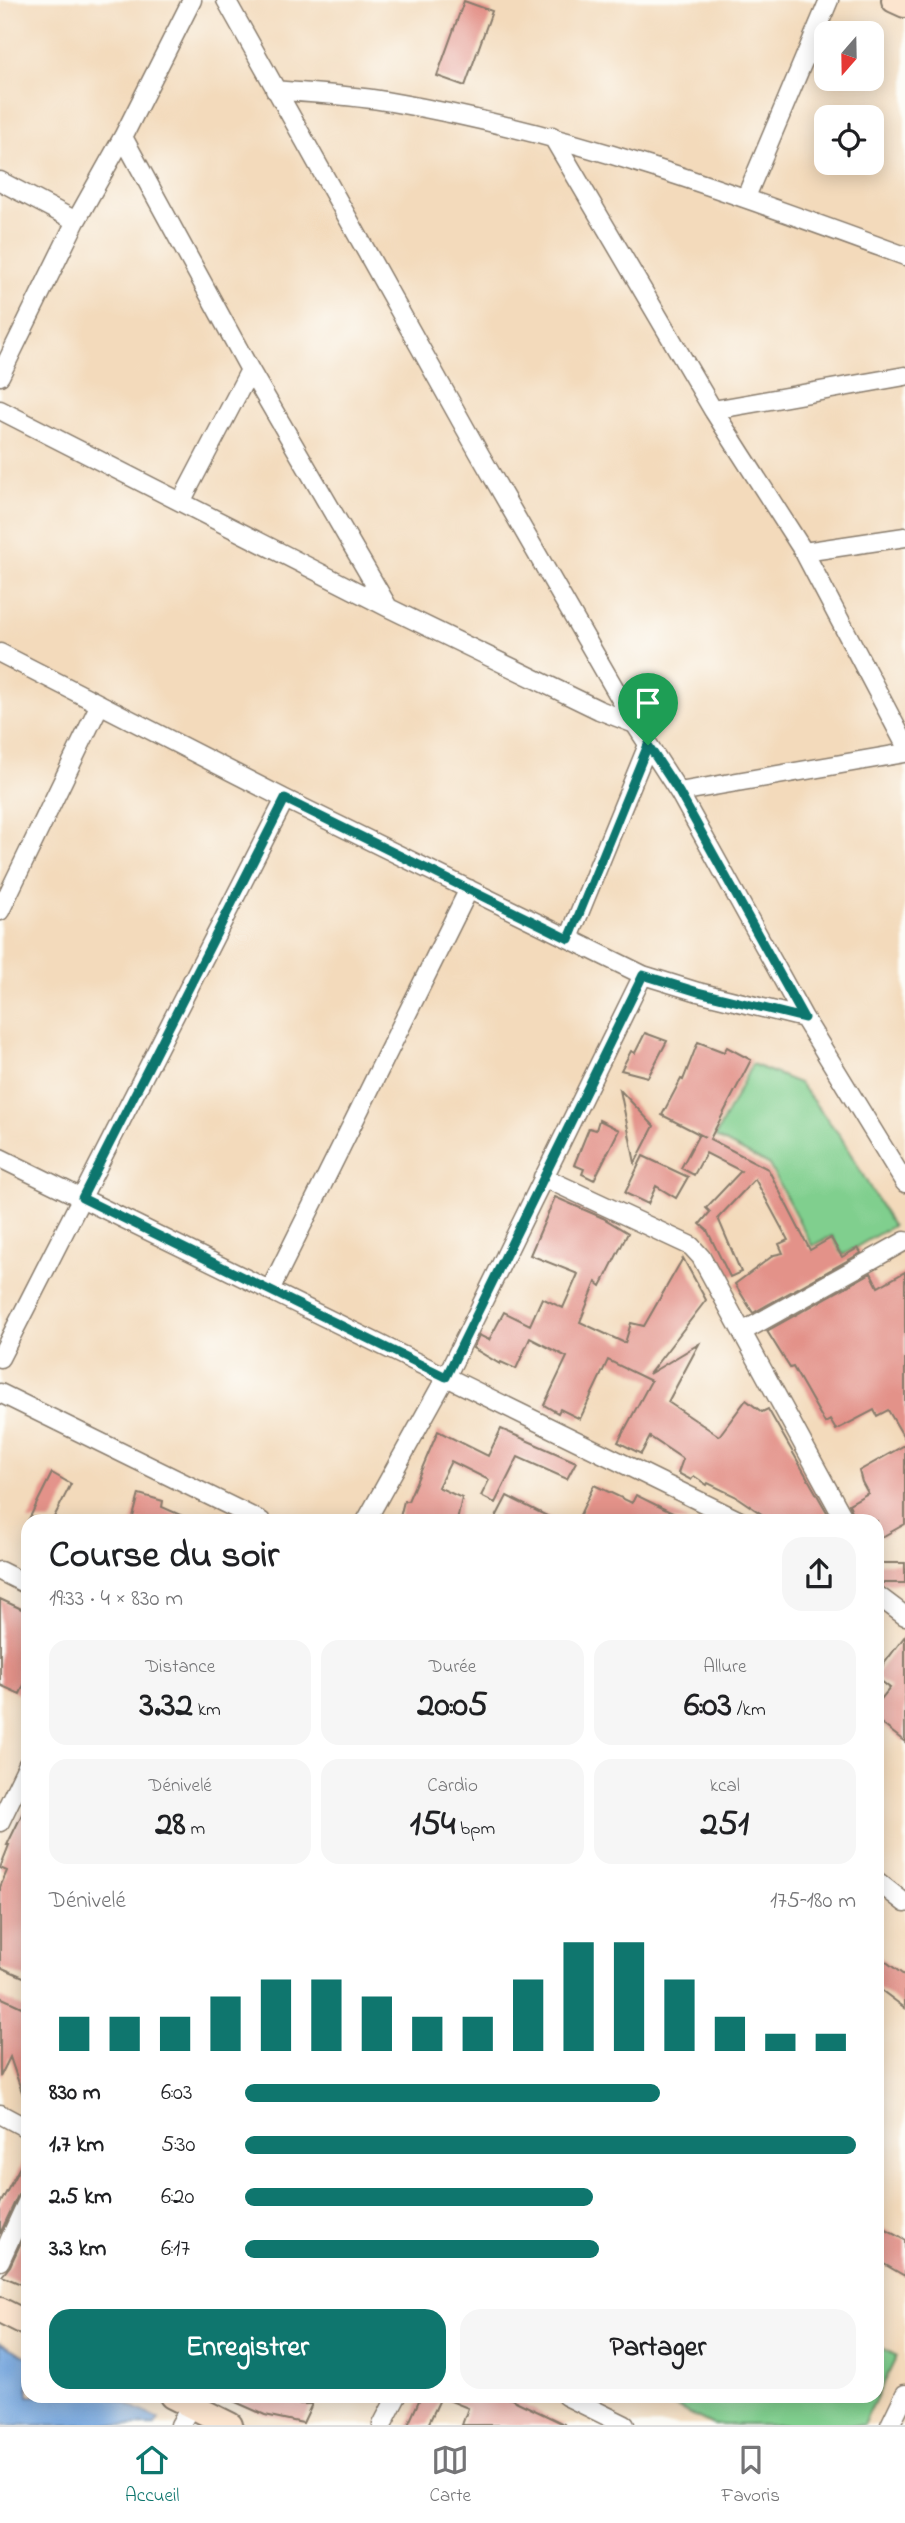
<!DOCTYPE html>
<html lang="fr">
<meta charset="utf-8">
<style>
:root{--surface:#fff;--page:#f6f6f6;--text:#202124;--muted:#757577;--line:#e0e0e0;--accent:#0f766e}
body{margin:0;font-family:"Indie Flower",sans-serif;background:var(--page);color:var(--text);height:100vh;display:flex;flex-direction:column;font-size:26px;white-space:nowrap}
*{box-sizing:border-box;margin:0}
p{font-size:23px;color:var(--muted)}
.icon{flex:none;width:38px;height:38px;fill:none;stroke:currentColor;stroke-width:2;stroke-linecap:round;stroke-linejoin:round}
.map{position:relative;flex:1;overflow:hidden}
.drawer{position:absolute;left:21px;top:1514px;width:863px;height:889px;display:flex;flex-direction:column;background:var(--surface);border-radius:21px;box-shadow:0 4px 18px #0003}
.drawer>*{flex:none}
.needle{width:46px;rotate:200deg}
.fabs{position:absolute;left:814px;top:21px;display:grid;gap:14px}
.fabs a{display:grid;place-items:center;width:70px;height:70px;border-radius:14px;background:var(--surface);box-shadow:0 4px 18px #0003;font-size:35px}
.pin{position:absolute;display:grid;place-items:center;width:60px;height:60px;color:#fff;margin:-72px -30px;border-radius:50% 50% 50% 0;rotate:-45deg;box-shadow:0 0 7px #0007}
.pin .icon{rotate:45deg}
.round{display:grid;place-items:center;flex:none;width:74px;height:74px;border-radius:21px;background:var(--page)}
.headline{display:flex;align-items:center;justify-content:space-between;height:119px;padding:0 28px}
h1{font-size:38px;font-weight:700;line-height:52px}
.metrics{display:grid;grid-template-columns:repeat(3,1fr);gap:10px;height:119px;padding:7px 28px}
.metrics div{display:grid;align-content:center;border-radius:18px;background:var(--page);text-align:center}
.metrics b{font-size:35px;font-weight:700}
.metrics small{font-size:19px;font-weight:400}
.metrics p{font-size:19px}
.chart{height:196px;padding:14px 28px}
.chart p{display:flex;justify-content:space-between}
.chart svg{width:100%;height:126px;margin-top:7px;stroke:var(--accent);stroke-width:6}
.action{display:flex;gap:14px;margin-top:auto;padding:14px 28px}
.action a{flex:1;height:80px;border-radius:21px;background:var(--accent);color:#fff;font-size:28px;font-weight:700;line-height:80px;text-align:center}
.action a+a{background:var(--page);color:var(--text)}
ul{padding:0 28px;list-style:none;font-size:23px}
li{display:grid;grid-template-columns:112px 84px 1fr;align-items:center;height:52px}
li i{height:18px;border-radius:9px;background:var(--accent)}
.menu{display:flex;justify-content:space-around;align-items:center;height:98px;border-top:2px solid var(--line);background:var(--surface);font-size:19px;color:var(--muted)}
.menu a{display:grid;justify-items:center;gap:4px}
.menu .selected{color:var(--accent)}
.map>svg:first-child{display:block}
</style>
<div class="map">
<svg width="905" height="2425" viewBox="0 0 905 2425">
<rect width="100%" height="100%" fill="#fdfcf7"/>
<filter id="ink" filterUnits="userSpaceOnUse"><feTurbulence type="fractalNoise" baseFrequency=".0143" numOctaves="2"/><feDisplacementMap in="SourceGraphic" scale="14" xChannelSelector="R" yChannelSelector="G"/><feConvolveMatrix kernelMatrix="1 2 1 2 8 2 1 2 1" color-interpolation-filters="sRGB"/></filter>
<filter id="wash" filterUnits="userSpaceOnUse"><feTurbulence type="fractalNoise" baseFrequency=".00686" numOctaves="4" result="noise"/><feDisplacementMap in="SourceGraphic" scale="28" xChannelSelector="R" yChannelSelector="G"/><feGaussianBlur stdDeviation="1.57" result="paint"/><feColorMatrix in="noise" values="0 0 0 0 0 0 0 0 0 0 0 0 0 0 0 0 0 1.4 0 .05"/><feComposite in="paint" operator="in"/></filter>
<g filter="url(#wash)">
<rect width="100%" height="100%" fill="#f3dabb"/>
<path fill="#80cf8e" stroke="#4e7655" stroke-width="2" d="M752 1064 799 1083 841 1137 892 1226 843 1255 832 1236 812 1246 769 1165 715 1137Z
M877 2346 897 2356 863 2425H713L654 2396H877Z"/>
<path fill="#70a2db" stroke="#465f7c" stroke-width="2" d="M0 2343 28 2357V2396H110L159 2419 155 2425H0Z"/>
<g id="blocks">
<path fill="#e39289" d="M464 1 492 11 465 86 437 76Z
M645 1033 667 1041 648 1077 621 1070 631 1051 635 1053Z
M698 1042 724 1052 727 1047 751 1060 710 1139 768 1169 810 1250 831 1238 842 1257 858 1248 861 1253 753 1313 735 1284 774 1255 783 1253 779 1244 788 1240 755 1179 718 1218 741 1272 730 1277 707 1230 700 1224 710 1212 706 1208 741 1171 706 1153 694 1175 681 1168 699 1134 705 1137 662 1115 681 1079 683 1080Z
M620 1090 654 1126 635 1163Z
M599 1120 619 1130 594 1180 582 1174 584 1169 574 1165 589 1128 596 1130Z
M643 1156 688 1177 676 1198 656 1186 648 1204 625 1193Z
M555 1197 603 1218 628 1233 601 1286 596 1282 580 1322 625 1343 631 1323 644 1326 683 1258 706 1300 649 1374 699 1344 668 1402 719 1436 746 1400 762 1412 768 1409 832 1521H772L735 1496 708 1483 707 1485 694 1476 691 1480 678 1473 683 1459 650 1437 641 1454 618 1442 651 1381 608 1360 580 1419 560 1409 558 1413 544 1405 567 1357 530 1338 516 1369 501 1362 500 1364 473 1348 479 1335 489 1340 504 1312 530 1325 542 1298 563 1308 578 1274 530 1255Z
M905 1272V1439L888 1410 877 1416 874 1410 836 1430 830 1420 825 1423 793 1367 790 1368 767 1331 871 1273 878 1287Z
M501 1429 576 1462 567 1479 518 1457 495 1503 481 1496 489 1480 451 1461 438 1487 462 1498 457 1521H399L404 1501H408L438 1431 488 1456Z
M905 1445V1524L882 1537 877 1529V1521H856L849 1504 868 1493 862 1482 859 1471Z
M52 1473 71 1484 52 1521H28Z
M594 1485 632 1503 636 1495 689 1521H577Z
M139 1494 163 1501 162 1507 194 1521H132Z
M507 1496 557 1521H494Z
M877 1563H905V1583H877Z
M0 1599 28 1612V1637L23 1648 28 1650V1676L20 1694 0 1685Z
M905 1636V1742L877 1720V1704L890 1688 877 1678V1673Z
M28 1802V1979L0 1967V1887L7 1871 0 1868 9 1845H7Z
M877 1955 905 1976V2008L877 1987Z
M0 1997 28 2010V2103L26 2104 10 2057 0 2077Z
M28 2152V2189L22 2190 18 2195 0 2234V2204Z
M877 2225 905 2240V2276L877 2260Z
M28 2227V2287L2 2276 10 2266Z
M222 2396H304L300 2404H312L303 2423 265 2415Z
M421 2396H505L566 2425H462L468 2408 441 2397 428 2425H408Z"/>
</g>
</g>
<g filter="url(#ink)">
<use href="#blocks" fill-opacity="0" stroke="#887b6c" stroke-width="2"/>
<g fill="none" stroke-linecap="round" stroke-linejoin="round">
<defs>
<path id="street" d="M226 0 479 453 635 724 679 792 804 1018 905 1183
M275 90C314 94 353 95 391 102 568 132 737 194 905 256
M552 136 713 410 804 552 905 744
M123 137 250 370 388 607
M0 181 76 221
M746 197 829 0
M0 376 76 221 123 137 192 0
M0 410 389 608 599 710 635 724
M713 410 905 376
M181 502 250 370
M804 552 905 537
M0 653 285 799 643 975 698 992 804 1018
M679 792 905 753
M0 911 100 704
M569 938 648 745
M0 1158 740 1521
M543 1177 691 1246 701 1257 845 1521
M270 1290 469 889
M742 1332 905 1241
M0 1358 285 799
M0 1393 261 1521
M366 1521 446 1377 643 975
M0 1571 28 1585
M877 1595 905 1616
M0 1822 28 1764
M877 1881 905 1903
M0 2114 28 2129
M0 2261 28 2200
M566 2396 625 2425
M180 2425 191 2406
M382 2425 397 2396
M890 2425 905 2394"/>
<path id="secondary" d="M894 0 905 5
M0 2310 28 2324
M172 2396 230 2425"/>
</defs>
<use href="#street" stroke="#887b6c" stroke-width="21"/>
<use href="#secondary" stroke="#887b6c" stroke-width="28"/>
<use href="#street" stroke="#fff" stroke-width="18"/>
<use href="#secondary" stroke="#fce5cf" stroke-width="24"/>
</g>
</g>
<g fill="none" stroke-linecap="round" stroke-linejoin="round" filter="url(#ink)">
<defs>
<path id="route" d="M648 745 679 792 804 1018 698 992 643 975 446 1377 82 1198 285 799 569 939Z"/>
</defs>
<use href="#route" stroke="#fff" stroke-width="14"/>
<use href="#route" stroke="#0f766e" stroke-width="9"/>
</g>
</svg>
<div class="fabs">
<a><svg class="needle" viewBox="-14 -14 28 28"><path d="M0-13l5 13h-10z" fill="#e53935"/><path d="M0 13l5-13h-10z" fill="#757577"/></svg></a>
<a><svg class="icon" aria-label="locate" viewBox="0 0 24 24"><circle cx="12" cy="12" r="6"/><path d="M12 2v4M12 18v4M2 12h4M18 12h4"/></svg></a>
</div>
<div class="pin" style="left:648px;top:745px;background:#1e9e55"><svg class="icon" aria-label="arrive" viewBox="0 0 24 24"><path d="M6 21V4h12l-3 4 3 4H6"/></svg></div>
<section class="drawer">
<div class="headline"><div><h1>Course du soir</h1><p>19:33 · 4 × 830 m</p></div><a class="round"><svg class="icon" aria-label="share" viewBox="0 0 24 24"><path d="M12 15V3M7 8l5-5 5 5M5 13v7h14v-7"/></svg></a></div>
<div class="metrics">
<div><p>Distance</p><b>3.32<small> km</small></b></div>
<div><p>Durée</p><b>20:05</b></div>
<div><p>Allure</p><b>6:03<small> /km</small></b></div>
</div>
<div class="metrics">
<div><p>Dénivelé</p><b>28<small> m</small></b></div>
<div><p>Cardio</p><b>154<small> bpm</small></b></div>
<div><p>kcal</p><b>251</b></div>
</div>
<div class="chart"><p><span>Dénivelé</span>175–180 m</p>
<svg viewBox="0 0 160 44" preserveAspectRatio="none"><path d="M5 44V32M15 44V32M25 44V32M35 44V25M45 44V19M55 44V19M65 44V25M75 44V32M85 44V32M95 44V19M105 44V6M115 44V6M125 44V19M135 44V32M145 44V38M155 44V38"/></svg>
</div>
<ul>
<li><b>830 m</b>6:03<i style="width:68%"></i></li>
<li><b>1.7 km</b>5:30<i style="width:100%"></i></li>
<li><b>2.5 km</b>6:20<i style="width:57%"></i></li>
<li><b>3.3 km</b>6:17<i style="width:58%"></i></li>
</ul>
<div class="action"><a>Enregistrer</a><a>Partager</a></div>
</section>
</div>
<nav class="menu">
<a class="selected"><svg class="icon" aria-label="home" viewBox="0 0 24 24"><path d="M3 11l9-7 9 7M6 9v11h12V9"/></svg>Accueil</a>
<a><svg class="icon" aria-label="map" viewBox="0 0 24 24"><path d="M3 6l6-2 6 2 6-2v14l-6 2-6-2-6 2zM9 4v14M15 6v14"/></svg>Carte</a>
<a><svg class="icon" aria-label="saved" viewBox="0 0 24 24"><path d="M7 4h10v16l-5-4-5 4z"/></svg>Favoris</a>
</nav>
